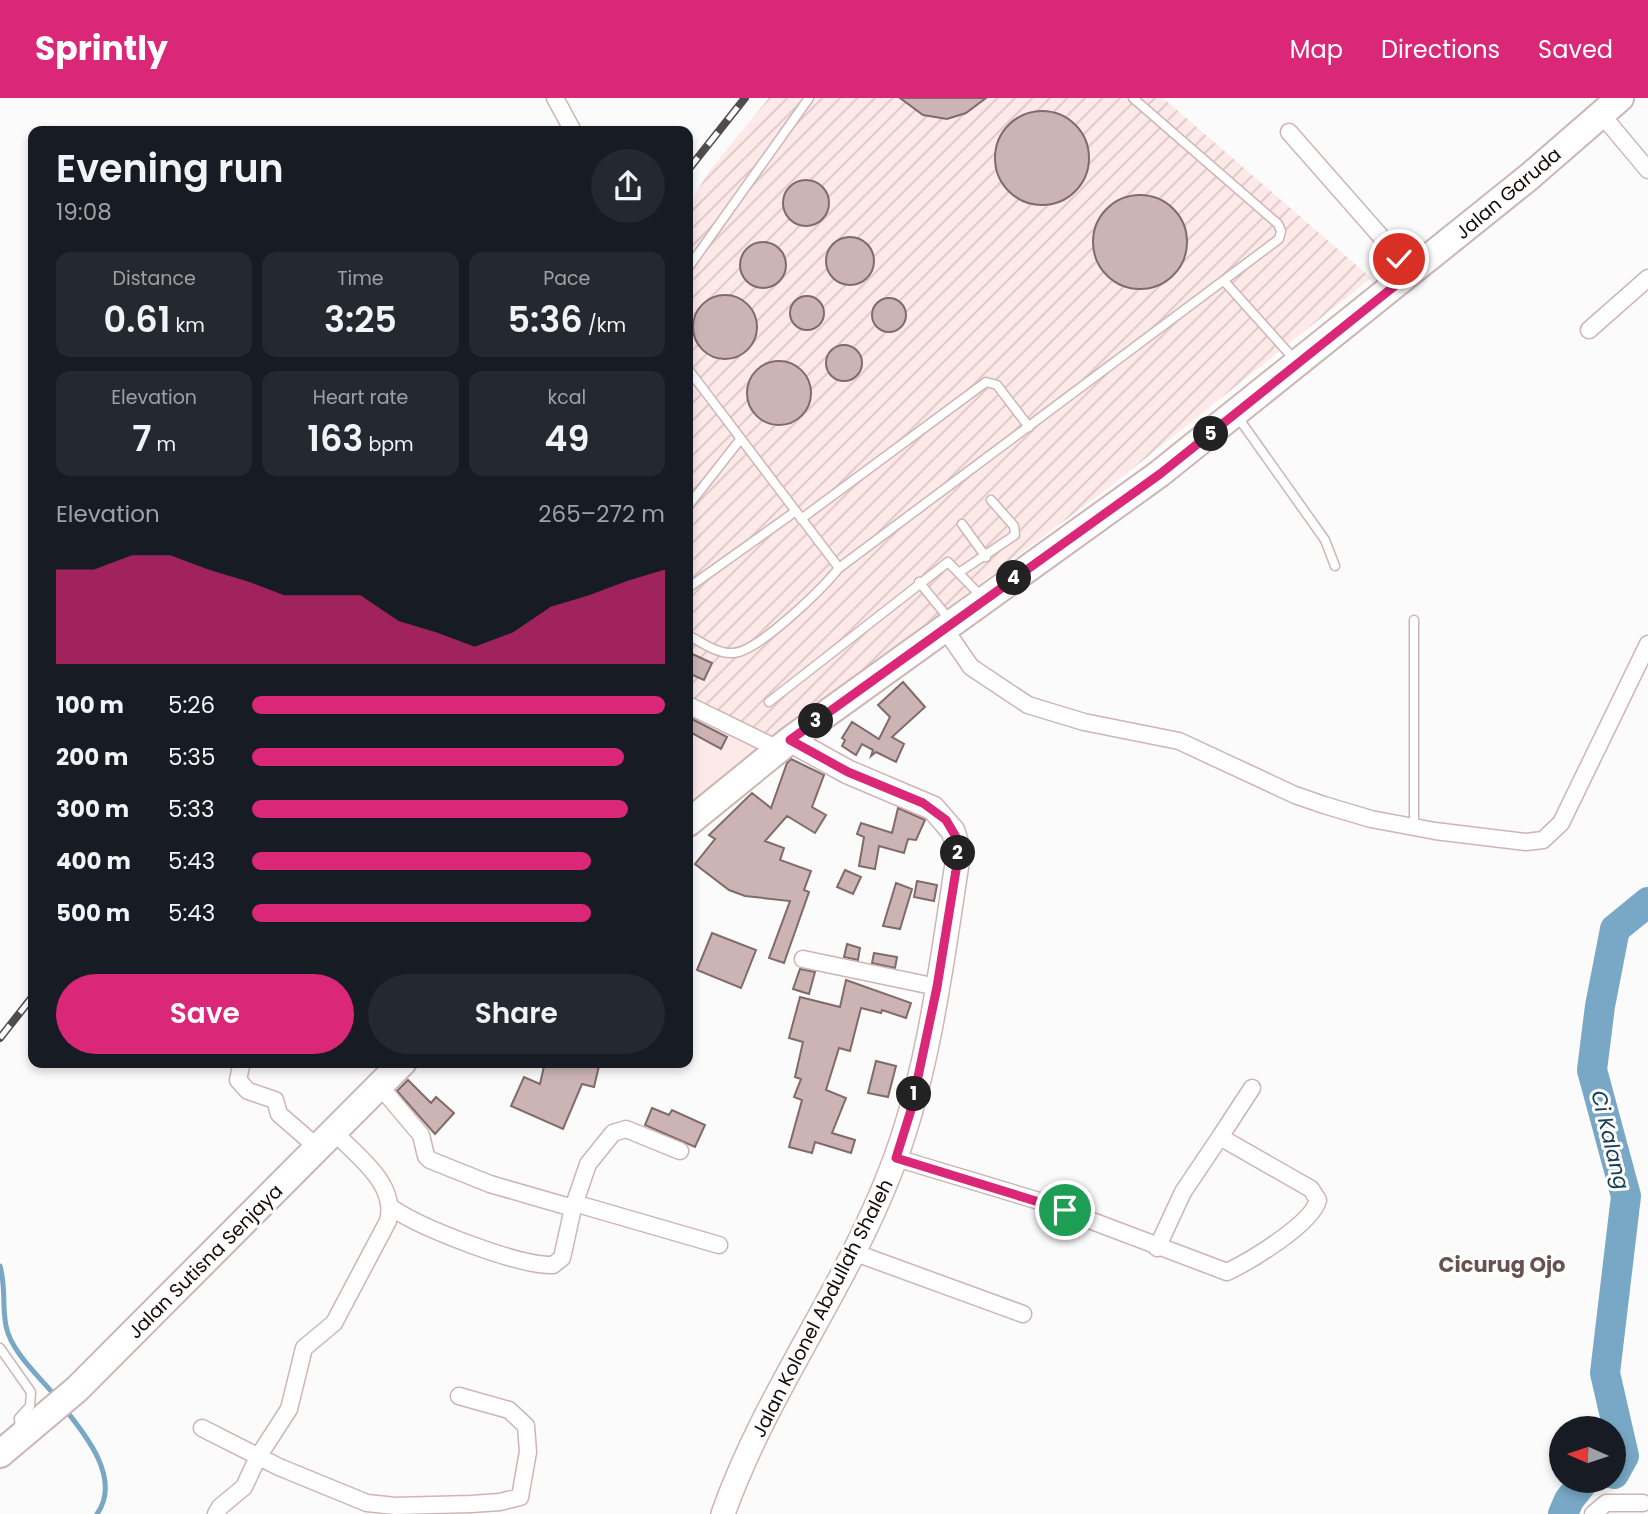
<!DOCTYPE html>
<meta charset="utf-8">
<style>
:root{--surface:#171b24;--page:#242831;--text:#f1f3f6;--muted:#9ea1a6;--accent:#db2777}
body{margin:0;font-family:Poppins,sans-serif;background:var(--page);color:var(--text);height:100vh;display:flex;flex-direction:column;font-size:26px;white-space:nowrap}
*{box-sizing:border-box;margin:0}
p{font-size:23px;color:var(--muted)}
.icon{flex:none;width:38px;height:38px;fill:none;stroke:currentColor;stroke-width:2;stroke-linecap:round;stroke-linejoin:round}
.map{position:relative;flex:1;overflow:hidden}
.details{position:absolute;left:28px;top:28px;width:665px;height:942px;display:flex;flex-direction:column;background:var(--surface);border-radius:14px;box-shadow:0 4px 10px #0003}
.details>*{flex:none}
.needle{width:46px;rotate:273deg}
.controls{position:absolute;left:1549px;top:1318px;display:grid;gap:14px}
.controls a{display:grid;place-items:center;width:77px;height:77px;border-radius:50%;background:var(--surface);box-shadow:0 4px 10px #0003;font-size:35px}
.pin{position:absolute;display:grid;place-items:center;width:60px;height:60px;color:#fff;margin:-30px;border:4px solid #fff;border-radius:50%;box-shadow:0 2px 7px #0007}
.km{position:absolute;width:35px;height:35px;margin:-18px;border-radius:50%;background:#222;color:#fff;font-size:19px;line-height:35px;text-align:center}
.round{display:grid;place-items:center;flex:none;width:74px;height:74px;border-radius:37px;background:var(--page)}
.headline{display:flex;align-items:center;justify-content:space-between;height:119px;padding:0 28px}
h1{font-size:38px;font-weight:600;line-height:52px}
.stats{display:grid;grid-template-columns:repeat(3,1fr);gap:10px;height:119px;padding:7px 28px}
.stats div{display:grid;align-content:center;border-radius:14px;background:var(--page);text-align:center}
.stats b{font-size:35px;font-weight:600}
.stats small{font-size:19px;font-weight:400}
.stats p{font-size:19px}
.chart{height:196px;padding:14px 28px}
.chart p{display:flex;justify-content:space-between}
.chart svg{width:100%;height:126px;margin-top:7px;fill:var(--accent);opacity:.7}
.action{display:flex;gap:14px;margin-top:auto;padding:14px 28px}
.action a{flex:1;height:80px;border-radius:42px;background:var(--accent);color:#fff;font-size:28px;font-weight:600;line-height:80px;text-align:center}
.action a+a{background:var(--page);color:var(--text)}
ul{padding:0 28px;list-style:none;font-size:23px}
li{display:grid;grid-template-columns:112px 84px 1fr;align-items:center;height:52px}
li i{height:18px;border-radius:9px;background:var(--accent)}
header{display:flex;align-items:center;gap:42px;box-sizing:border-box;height:98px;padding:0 35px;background:var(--accent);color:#fff}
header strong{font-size:33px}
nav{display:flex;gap:38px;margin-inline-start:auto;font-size:24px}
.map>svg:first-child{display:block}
</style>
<header>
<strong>Sprintly</strong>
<nav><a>Map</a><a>Directions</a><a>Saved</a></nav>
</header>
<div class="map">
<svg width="1648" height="1416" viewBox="0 0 1648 1416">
<defs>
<pattern id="industrial-furrows" width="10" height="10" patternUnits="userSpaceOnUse" patternTransform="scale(1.75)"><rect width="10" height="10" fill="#fee9e9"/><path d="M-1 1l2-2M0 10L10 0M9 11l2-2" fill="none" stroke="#d9c6c6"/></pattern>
</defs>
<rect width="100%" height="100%" fill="#fbfbfb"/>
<path fill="#fee9e9" d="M688 612 770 653 688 718Z"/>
<path fill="url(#industrial-furrows)" d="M769 0H1163L1371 180 1111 388 770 642 688 604V108L710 72Z"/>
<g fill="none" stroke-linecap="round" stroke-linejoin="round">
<path stroke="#78a8c6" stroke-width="5" d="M0 1168C6 1189 2 1208 6 1228 11 1254 40 1279 56 1299
M64 1310C85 1336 122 1381 97 1416"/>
<path stroke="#78a8c6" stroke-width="30" d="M1614 1376 1624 1358 1605 1275 1626 1098 1592 972 1600 908 1615 831 1648 804
M1563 1416 1569 1402 1585 1382"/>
</g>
<path fill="#cdb4b4" stroke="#806a6a" stroke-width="2" d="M900 0H986L966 15 947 21 923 17Z
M995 60a47 47 0 1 1 94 0a47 47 0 1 1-94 0Z
M783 105a23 23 0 1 1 46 0a23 23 0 1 1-46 0Z
M1093 144a47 47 0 1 1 94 0a47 47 0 1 1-94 0Z
M826 163a24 24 0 1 1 48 0a24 24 0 1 1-48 0Z
M740 167a23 23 0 1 1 46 0a23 23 0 1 1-46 0Z
M693 229a32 32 0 1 1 64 0a32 32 0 1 1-64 0Z
M790 215a17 17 0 1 1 34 0a17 17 0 1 1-34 0Z
M872 217a17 17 0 1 1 34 0a17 17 0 1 1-34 0Z
M826 265a18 18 0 1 1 36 0a18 18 0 1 1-36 0Z
M747 295a32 32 0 1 1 64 0a32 32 0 1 1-64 0Z
M688 554 712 565 704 582 688 575Z
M903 584 925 609 892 639 904 646 896 664 876 654 871 658 873 652 862 646 856 657 842 648 845 642 842 640 852 624 879 641 890 619 878 607Z
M688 619 727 639 721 651 688 633Z
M791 661 824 677 812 709 826 717 815 735 787 718 765 743 784 750 780 762 811 773 804 792 809 794 784 865 769 860 790 803 745 798 729 792 695 766 715 741 709 737 752 695 771 710 787 665Z
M898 710 925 722 916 742 908 741 904 755 879 748 875 771 859 768 864 739 857 736 861 725 892 735Z
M845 772 861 779 853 796 837 789Z
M917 783 937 787 934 803 914 799Z
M896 785 912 791 900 831 883 828Z
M712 835 756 852 741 890 697 872Z
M847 846 860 850 858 862 844 859Z
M874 855 897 859 895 870 872 865Z
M800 871 815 874 809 896 793 891Z
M846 882 911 905 906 920 882 912 881 915 861 910 850 953 839 950 826 992 846 1000 832 1035 855 1042 851 1055 815 1044 812 1055 789 1049 802 1002 794 999 801 981 795 979 803 944 789 940 800 899 840 909Z
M876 963 896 968 888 999 868 995Z
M545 964H582L599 968 594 989 582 986 563 1031 511 1008 524 979 540 986Z
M408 982 431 1005 436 999 454 1015 435 1036 397 993Z
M652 1010 669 1017 672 1012 705 1027 695 1049 645 1027Z"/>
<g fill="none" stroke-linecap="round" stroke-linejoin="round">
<defs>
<path id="lane" d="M688 170 809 0
M1224 183 1294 261
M688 271 839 470
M1237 318 1325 442 1335 468
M688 408 739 343
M801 421 986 284 997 287 1029 329
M962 426 986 459
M960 474 1015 437 1014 428 991 402
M919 484 950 522
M688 490 796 413
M688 537C701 544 717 556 733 555 758 554 822 491 839 470L1279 141 1281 133 1278 126 1133 0
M769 604 948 464 982 499
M1414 729V522
M0 1250 31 1294 30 1308 19 1320 20 1332"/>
<path id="street" d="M555 0 573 33
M1602 17 1648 72
M1289 34 1412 174
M1589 232 1648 180
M944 530 971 569 1028 607 1084 624 1179 643 1295 697 1324 707 1371 721 1435 733 1526 744 1543 742 1561 725 1648 546
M688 607 778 651
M803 861 937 889
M242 964 238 982 248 993 275 1002 279 1016 317 1049
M379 987 421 1037 426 1058 430 1062 490 1086 573 1110
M896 1060 1039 1103 1227 1174C1250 1163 1312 1126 1318 1102L1311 1091 1220 1039 1252 990
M574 1105 719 1147
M392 1110C421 1130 518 1168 553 1167L562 1160 573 1110 588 1066 613 1035 626 1031 680 1053
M1157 1150 1183 1094 1220 1039
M853 1154 1023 1216
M202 1330 279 1369 367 1405 395 1408 471 1406 500 1404 520 1399 528 1354 526 1328 509 1312 459 1298
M216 1416 220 1409 244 1389 258 1359 289 1311 304 1250 334 1225 388 1123C398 1086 356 1057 333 1033
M1593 1416 1606 1405H1643"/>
<path id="secondary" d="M723 1416C765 1297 843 1194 889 1077 928 980 941 869 957 766V746L953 733 933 710 848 674 790 642"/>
<path id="primary" d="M688 725 790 642 1159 376 1529 79 1620 0
M0 1356 77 1291 403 964"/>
</defs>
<use href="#lane" stroke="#ceb5b5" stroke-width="11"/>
<use href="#street" stroke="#ceb5b5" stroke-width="19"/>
<use href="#secondary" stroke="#ceb5b5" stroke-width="26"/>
<use href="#primary" stroke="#ceb5b5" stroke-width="30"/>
<use href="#lane" stroke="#fff" stroke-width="8"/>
<use href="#street" stroke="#fff" stroke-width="16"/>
<use href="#secondary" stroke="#fff" stroke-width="23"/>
<use href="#primary" stroke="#fff" stroke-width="26"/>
<defs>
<path id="rail" d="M688 72 745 0
M0 940 33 898"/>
</defs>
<use href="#rail" stroke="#514b4b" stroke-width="8"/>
<use href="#rail" stroke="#fff" stroke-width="5" stroke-dasharray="16" stroke-linecap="butt"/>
</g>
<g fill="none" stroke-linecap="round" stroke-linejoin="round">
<defs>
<path id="route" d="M1065 1112 896 1060 911 1012 937 889 957 766 956 739 946 722 923 705 848 674 790 642 1160 376 1412 174 1399 161"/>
</defs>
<use href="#route" stroke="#fff" stroke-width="14"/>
<use href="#route" stroke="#db2777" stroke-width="9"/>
</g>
<g text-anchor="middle" stroke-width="6" stroke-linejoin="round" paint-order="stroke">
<g font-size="19" fill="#130b0b" stroke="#fff">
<text transform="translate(1508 95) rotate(-40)" y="7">Jalan Garuda</text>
<text transform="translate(205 1163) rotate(-45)" y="7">Jalan Sutisna Senjaya</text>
<text transform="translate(822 1210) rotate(-63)" y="7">Jalan Kolonel Abdullah Shaleh</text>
</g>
<g font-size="21" font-style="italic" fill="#153d53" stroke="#fff">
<text transform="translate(1610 1042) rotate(76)" y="7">Ci Kalang</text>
</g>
<g font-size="21" font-weight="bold" fill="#675151" stroke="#fff">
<text x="1502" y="1174">Cicurug Ojo</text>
</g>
</g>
</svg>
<div class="controls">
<a><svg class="needle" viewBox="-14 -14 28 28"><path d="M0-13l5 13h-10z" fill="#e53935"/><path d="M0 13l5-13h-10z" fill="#9ea1a6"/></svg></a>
</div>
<div class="pin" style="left:1065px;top:1112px;background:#1e9e55"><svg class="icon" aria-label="arrive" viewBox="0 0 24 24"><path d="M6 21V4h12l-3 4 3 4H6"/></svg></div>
<div class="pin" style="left:1399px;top:161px;background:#d93025"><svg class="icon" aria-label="check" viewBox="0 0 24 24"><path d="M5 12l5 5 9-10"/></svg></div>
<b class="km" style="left:914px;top:996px">1</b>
<b class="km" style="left:958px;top:755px">2</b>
<b class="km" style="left:816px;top:623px">3</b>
<b class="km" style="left:1014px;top:480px">4</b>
<b class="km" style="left:1211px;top:336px">5</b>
<section class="details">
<div class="headline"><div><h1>Evening run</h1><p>19:08</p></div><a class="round"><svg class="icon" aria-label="share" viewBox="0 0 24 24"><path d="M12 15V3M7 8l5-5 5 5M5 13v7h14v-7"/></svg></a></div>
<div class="stats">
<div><p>Distance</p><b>0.61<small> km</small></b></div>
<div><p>Time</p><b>3:25</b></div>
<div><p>Pace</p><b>5:36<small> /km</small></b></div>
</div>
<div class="stats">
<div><p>Elevation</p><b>7<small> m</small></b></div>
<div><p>Heart rate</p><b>163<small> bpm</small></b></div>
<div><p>kcal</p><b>49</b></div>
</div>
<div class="chart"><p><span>Elevation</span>265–272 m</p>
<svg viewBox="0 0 160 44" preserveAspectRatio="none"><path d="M0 44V11L10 11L20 6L30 6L40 11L50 15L60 20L70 20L80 20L90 29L100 33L110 38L120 33L130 24L140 20L150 15L160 11V44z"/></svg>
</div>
<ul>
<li><b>100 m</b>5:26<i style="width:100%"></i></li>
<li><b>200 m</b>5:35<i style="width:90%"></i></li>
<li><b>300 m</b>5:33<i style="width:91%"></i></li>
<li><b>400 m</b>5:43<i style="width:82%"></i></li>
<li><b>500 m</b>5:43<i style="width:82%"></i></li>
</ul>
<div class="action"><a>Save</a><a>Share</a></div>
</section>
</div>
